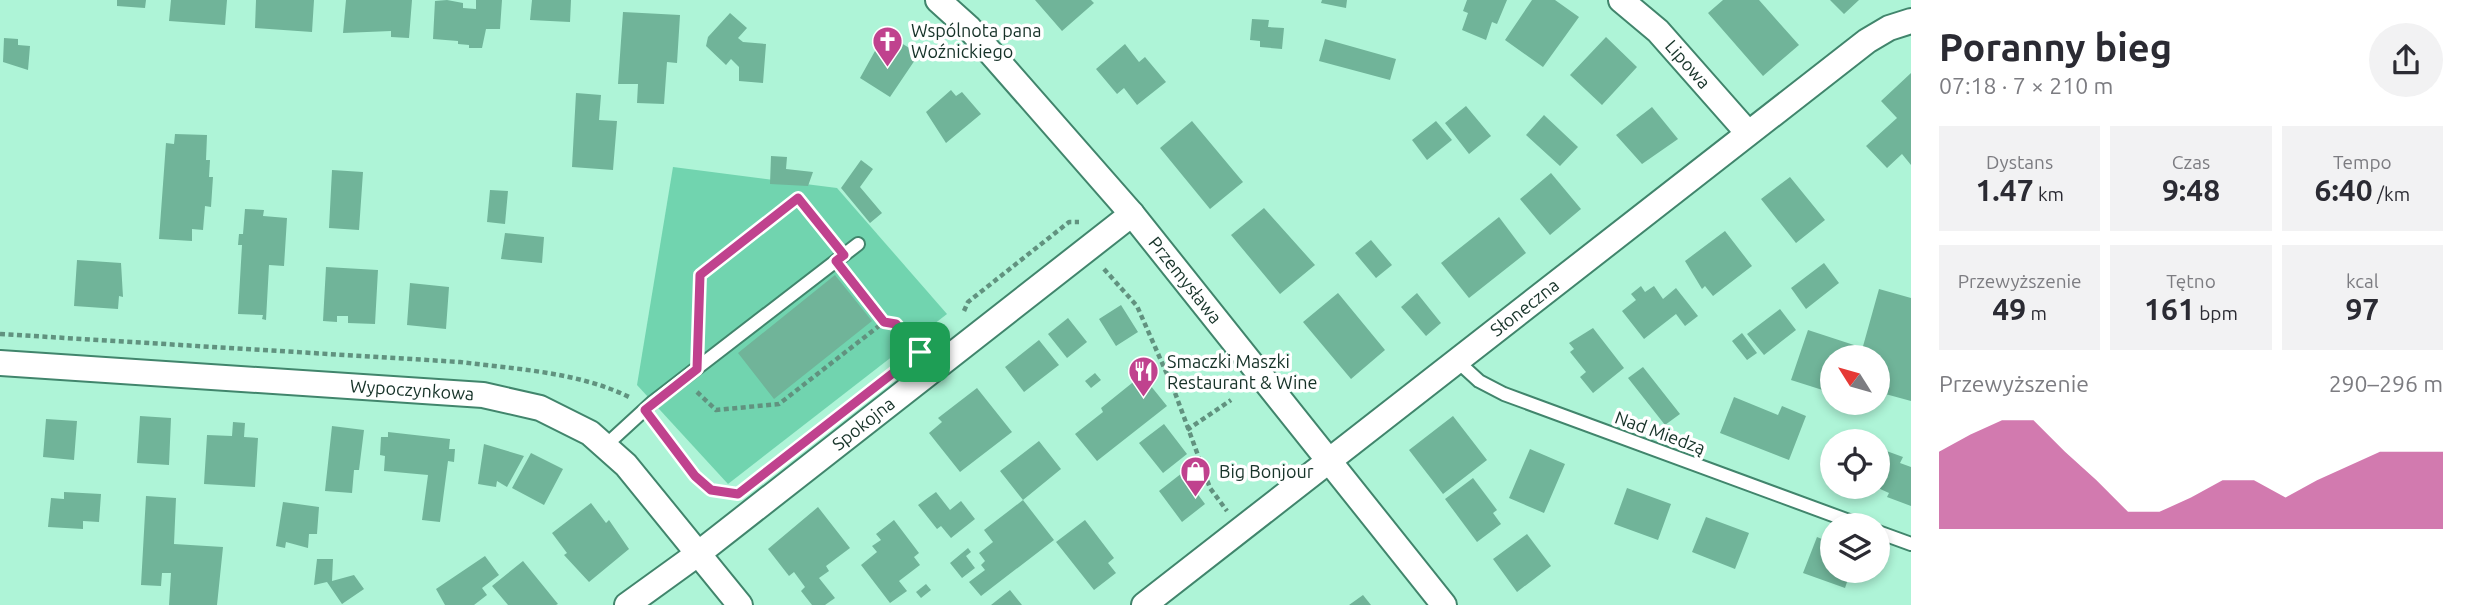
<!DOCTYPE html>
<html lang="pl">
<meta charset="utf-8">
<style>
:root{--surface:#fff;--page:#f2f2f3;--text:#2b2b33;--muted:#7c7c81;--accent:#c0428e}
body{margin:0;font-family:Ubuntu,sans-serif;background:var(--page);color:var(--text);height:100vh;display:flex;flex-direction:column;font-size:26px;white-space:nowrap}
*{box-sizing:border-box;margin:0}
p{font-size:23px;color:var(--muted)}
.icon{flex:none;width:38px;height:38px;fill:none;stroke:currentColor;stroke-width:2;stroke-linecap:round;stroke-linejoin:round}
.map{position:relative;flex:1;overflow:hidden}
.panel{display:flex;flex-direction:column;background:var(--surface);width:560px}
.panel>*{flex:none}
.needle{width:46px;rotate:307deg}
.tools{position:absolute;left:1820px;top:345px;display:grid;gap:14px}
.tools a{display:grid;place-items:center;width:70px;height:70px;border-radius:50%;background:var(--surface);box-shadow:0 4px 10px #0003;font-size:35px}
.pin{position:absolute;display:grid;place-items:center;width:60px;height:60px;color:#fff;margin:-30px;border-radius:14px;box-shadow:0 4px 10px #0006}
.round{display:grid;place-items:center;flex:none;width:74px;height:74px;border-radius:37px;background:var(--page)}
.overview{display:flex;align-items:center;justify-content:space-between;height:119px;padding:0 28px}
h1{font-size:38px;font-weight:700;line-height:52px}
.stats{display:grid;grid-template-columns:repeat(3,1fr);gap:10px;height:119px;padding:7px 28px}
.stats div{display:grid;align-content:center;border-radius:0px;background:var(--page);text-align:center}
.stats b{font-size:30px;font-weight:700}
.stats small{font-size:19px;font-weight:400}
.stats p{font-size:19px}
.chart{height:196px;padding:14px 28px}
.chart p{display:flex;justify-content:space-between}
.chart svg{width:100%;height:126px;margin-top:7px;fill:var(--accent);opacity:.7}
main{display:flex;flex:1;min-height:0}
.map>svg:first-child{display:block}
</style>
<main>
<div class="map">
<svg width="1911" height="605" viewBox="0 0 1911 605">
<rect width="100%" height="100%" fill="#aef4d7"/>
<path fill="#71d4af" d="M673 167 837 188 947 314 728 484 637 385Z"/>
<path fill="#70b499" d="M117 0H146L145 8 117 6Z
M171 0H227L225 25 169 21Z
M256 0H314L312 32 255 28Z
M346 0H412L409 38 391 37V31L343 33Z
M447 0 463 3V8L476 9V0H502L500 29H486L482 48H469V45L458 44V41L433 39 435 1Z
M532 0H571L570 22 530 20Z
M1035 0H1091L1094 3 1062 31Z
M1322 0H1347L1346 8 1321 3Z
M1467 0H1507L1497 24 1492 22 1486 40 1462 30 1468 13 1463 11Z
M1532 0H1555L1579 17 1543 67 1505 40Z
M1723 0H1759L1799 45 1763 76 1708 13Z
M1830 0H1859L1844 14Z
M623 12 680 15 677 63 667 62 664 104 637 103 638 84H618Z
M730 13 747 28 738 38 743 42 766 44 763 83 739 81V67L731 59 726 65 706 46 708 37Z
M1252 19 1269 20 1268 27 1284 28 1282 49 1260 47V41L1250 40Z
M885 33 919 54 890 97 860 78Z
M1606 37 1637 67 1602 105 1570 75Z
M4 38 18 39V45L30 46 28 70 3 62Z
M1325 39 1396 59 1390 80 1319 61Z
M1125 44 1139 62 1145 57 1166 82 1137 105 1124 88 1117 94 1096 69Z
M1911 73V165L1902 154 1887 168 1866 146 1897 118 1881 101Z
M951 90 956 96 962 92 981 114 946 143 926 112Z
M576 93 601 95 599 120 617 121 613 170 572 167Z
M1466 106 1491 136 1469 154 1445 123Z
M1652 107 1678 139 1642 164 1616 135Z
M1544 115 1578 147 1560 166 1526 135Z
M1192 121 1243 182 1210 209 1160 148Z
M1436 121 1452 140 1427 160 1412 140Z
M175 134 207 135 206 160H210L209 177H213L211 207 205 206 203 230 192 229V241L159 239 166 143 174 144Z
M771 156 787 157 786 169 813 172 808 186 770 184Z
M861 160 873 169 860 187 882 213 870 223 841 188Z
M332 170 363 172 359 230 329 228Z
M1551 173 1581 209 1550 235 1520 199Z
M1790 177 1825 220 1796 243 1761 199Z
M490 190 508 191 505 224 487 222Z
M1264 208 1315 265 1280 294 1231 235Z
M245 209 264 210 263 216 287 218 284 266 269 265 266 320 262 319 263 315 238 314 242 245H238L239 234H243Z
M1499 217 1526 253 1469 298 1441 263Z
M1725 231 1752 266 1713 296 1705 286 1702 289 1685 261Z
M505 233 544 237 542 263 501 259Z
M1371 240 1392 265 1376 278 1355 253Z
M77 260 121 263 123 297 119 296 118 309 74 306Z
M1824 263 1839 283 1806 309 1791 288Z
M326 267 378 270 375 324 348 323V316H337V322L323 321Z
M835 275 872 321 774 399 738 353Z
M410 283 449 287 446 329 407 325Z
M1641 286 1645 292 1654 286 1663 299 1676 288 1698 316 1685 326 1676 314 1644 339 1622 311 1636 300 1631 294Z
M1879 289 1911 298V401L1878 392V357H1860Z
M1338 293 1385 350 1351 379 1303 322Z
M1417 293 1441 323 1426 336 1401 307Z
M1121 305 1138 332 1116 346 1099 319Z
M1780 309 1796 330 1764 355 1747 334Z
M1068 318 1087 342 1067 358 1048 334Z
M1593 328 1624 368 1593 393 1580 377 1586 372 1570 352 1574 349 1569 343Z
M1808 330 1857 346 1853 357H1832V393L1791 380Z
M1742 333 1757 353 1747 360 1732 341Z
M1039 340 1059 365 1024 392 1005 367Z
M1643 367 1680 414 1665 425 1628 378Z
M1095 373 1101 380 1091 388 1085 381Z
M1142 375 1167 406 1097 461 1075 434 1103 412 1101 408Z
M977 388 1012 432 960 472 929 433 942 422 938 418Z
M1734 397 1778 415 1782 406 1806 416 1789 460 1720 433Z
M140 416 171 418 169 465 137 463Z
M1453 416 1487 460 1443 494 1409 450Z
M46 419 77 421 74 460 43 457Z
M233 422 245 423 244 437 258 438 255 487 204 484 207 435 232 436Z
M1164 424 1187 454 1163 473 1139 443Z
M332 426 364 430 359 470H354L352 493 325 491Z
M388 432 450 439 449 449H455L454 462 448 461 440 522 422 520 428 475 384 471 385 456 380 455 381 437H388Z
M1039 441 1061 469 1023 500 1000 471Z
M484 444 524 456 507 487 497 481 496 487 478 484Z
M1530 449 1565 464 1544 513 1509 498Z
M1881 449 1903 457 1900 463 1911 467V506L1887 497 1889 493 1878 488V458Z
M531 453 563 469 544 505 512 488Z
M1182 473 1205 504 1182 522 1159 491Z
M1473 478 1497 510 1493 513 1501 524 1477 542 1445 499Z
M1627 488 1671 504 1658 540 1614 524Z
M64 492 101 494 99 522 83 521V529L48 527 51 498 64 499Z
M936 492 950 510 961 501 975 519 951 538 941 526 937 529 918 505Z
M146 496 176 498 174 544 223 547 217 605H169L171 573H162L161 586 141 585Z
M1023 500 1054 540 981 596 969 582 985 570 981 565 985 561 979 553 993 542 984 530Z
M283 502 319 507 317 534H309L308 548 286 542 285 548 276 546Z
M591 503 606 523 609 520 629 549 589 582 564 555 567 553 552 533Z
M818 507 850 548 826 566 829 571 819 578 835 598 825 605H812L801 591 805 587 794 572 789 576 768 549Z
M1706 517 1749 533 1735 569 1692 552Z
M894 520 919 553 914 557 920 565 899 581 907 591 890 603 861 565 877 552 872 546 881 540 876 534Z
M1085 520 1114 558 1108 563 1116 573 1094 590 1056 542Z
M1527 534 1551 566 1517 592 1493 559Z
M1817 537 1832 543V570H1851L1845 588 1803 573Z
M968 548 971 552 966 556 975 568 962 578 950 563Z
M485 556 499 575 482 588 487 595 474 605H445L436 589Z
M317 559H333L332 581 354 575 364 589 342 604 327 582 314 585Z
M523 561 558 604 556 605H508L492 586Z
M926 584 931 590 921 598 916 592Z
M1010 590 1022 605H991Z
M1363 595 1371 605H1349Z"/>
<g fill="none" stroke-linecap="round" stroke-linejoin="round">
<defs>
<path id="lane" d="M1456 360 1479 381 1504 394 1860 525
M605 446 653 402 858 244
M1878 532 1911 544"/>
<g id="street">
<path id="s1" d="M938 0 969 28 1132 214 1444 605"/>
<path id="s2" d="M1621 0 1658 31 1748 133"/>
<path id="s3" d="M0 363 483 395 540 408 590 433 626 465 740 605"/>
<path id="s4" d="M627 605 699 553 1132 214"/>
<path id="s5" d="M1144 605 1867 41 1889 28 1911 21"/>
</g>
</defs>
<use href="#lane" stroke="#41856c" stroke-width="16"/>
<use href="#street" stroke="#41856c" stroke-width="28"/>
<path stroke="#61927f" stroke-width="4.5" stroke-dasharray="5 3.5" stroke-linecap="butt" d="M1104 269 1137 306 1174 390 1210 488 1227 511
M964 311 968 302 1069 222H1079
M884 322 896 324 919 351
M0 334 460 362C515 369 580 372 631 398
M696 344 700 275 798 198 834 242
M697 392 716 410 779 404 884 322 847 275
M656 424C677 452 696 493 734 493
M1187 430 1231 400"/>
<use href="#lane" stroke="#fff" stroke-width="12"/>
<use href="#street" stroke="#fff" stroke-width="24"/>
</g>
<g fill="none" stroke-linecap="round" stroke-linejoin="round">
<defs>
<path id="route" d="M798 198 844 255 836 261 884 322 896 324 920 352 738 494 711 490 695 476 645 410 697 369 700 275Z"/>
</defs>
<use href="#route" stroke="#fff" stroke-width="14"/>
<use href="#route" stroke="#c0428e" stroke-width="9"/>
</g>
<defs>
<symbol id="church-pin" viewBox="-11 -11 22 30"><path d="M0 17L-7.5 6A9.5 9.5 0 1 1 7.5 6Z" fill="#c0428e" stroke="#fff"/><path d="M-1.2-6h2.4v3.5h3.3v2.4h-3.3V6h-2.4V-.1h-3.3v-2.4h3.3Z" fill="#fff"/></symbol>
<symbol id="restaurant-pin" viewBox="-11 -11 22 30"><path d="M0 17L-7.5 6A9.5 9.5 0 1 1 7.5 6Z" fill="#c0428e" stroke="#fff"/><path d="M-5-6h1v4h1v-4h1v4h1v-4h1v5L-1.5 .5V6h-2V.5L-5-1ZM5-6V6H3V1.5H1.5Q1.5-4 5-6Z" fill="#fff"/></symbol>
<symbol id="shop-pin" viewBox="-11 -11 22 30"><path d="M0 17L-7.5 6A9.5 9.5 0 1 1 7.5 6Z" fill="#c0428e" stroke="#fff"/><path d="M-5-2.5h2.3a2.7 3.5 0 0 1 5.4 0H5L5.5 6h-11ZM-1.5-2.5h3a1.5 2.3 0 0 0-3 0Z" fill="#fff"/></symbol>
</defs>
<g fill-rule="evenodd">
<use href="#church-pin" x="870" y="24" width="35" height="47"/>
<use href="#restaurant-pin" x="1126" y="354" width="35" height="47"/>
<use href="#shop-pin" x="1178" y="454" width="35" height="47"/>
</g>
<g text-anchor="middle" stroke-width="7" stroke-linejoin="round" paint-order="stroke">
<g font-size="18" fill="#163228" stroke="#fff" text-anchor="start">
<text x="911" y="37">Wspólnota pana<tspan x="911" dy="21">Woźnickiego</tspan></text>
<text x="1167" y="368">Smaczki Maszki<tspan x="1167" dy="21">Restaurant &amp; Wine</tspan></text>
<text x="1219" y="478">Big Bonjour</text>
</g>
<g font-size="18" fill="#163228" stroke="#fff">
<text dy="6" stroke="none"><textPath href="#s2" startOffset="93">Lipowa</textPath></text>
<text dy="6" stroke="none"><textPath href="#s1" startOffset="374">Przemysława</textPath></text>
<text dy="6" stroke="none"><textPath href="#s5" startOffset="483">Słoneczna</textPath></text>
<text dy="6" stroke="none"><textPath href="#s3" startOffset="413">Wypoczynkowa</textPath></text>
<text dy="6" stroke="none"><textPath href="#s4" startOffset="298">Spokojna</textPath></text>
<text transform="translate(1660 433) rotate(20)" y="6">Nad Miedzą</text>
</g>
</g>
</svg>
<div class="tools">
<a><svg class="needle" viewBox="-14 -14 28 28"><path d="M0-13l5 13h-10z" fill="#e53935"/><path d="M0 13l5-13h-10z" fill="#7c7c81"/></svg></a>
<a><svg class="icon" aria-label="locate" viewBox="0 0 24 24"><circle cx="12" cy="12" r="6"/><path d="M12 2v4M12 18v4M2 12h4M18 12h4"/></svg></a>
<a><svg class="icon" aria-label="layers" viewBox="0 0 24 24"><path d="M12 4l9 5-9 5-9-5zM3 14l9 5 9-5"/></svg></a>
</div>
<div class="pin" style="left:920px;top:352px;background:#1e9e55"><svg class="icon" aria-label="arrive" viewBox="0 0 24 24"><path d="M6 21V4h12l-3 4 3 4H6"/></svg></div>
</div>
<section class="panel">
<div class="overview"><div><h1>Poranny bieg</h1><p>07:18 · 7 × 210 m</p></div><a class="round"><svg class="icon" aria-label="share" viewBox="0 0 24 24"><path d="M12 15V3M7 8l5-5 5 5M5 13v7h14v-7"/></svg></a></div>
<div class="stats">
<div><p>Dystans</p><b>1.47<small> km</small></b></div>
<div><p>Czas</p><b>9:48</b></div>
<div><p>Tempo</p><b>6:40<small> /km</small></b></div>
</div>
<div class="stats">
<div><p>Przewyższenie</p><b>49<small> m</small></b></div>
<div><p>Tętno</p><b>161<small> bpm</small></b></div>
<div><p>kcal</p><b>97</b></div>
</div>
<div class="chart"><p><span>Przewyższenie</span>290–296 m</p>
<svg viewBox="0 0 160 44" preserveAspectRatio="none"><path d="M0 44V17L10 11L20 6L30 6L40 17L50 27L60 38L70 38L80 33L90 27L100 27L110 33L120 27L130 22L140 17L150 17L160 17V44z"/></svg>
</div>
</section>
</main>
